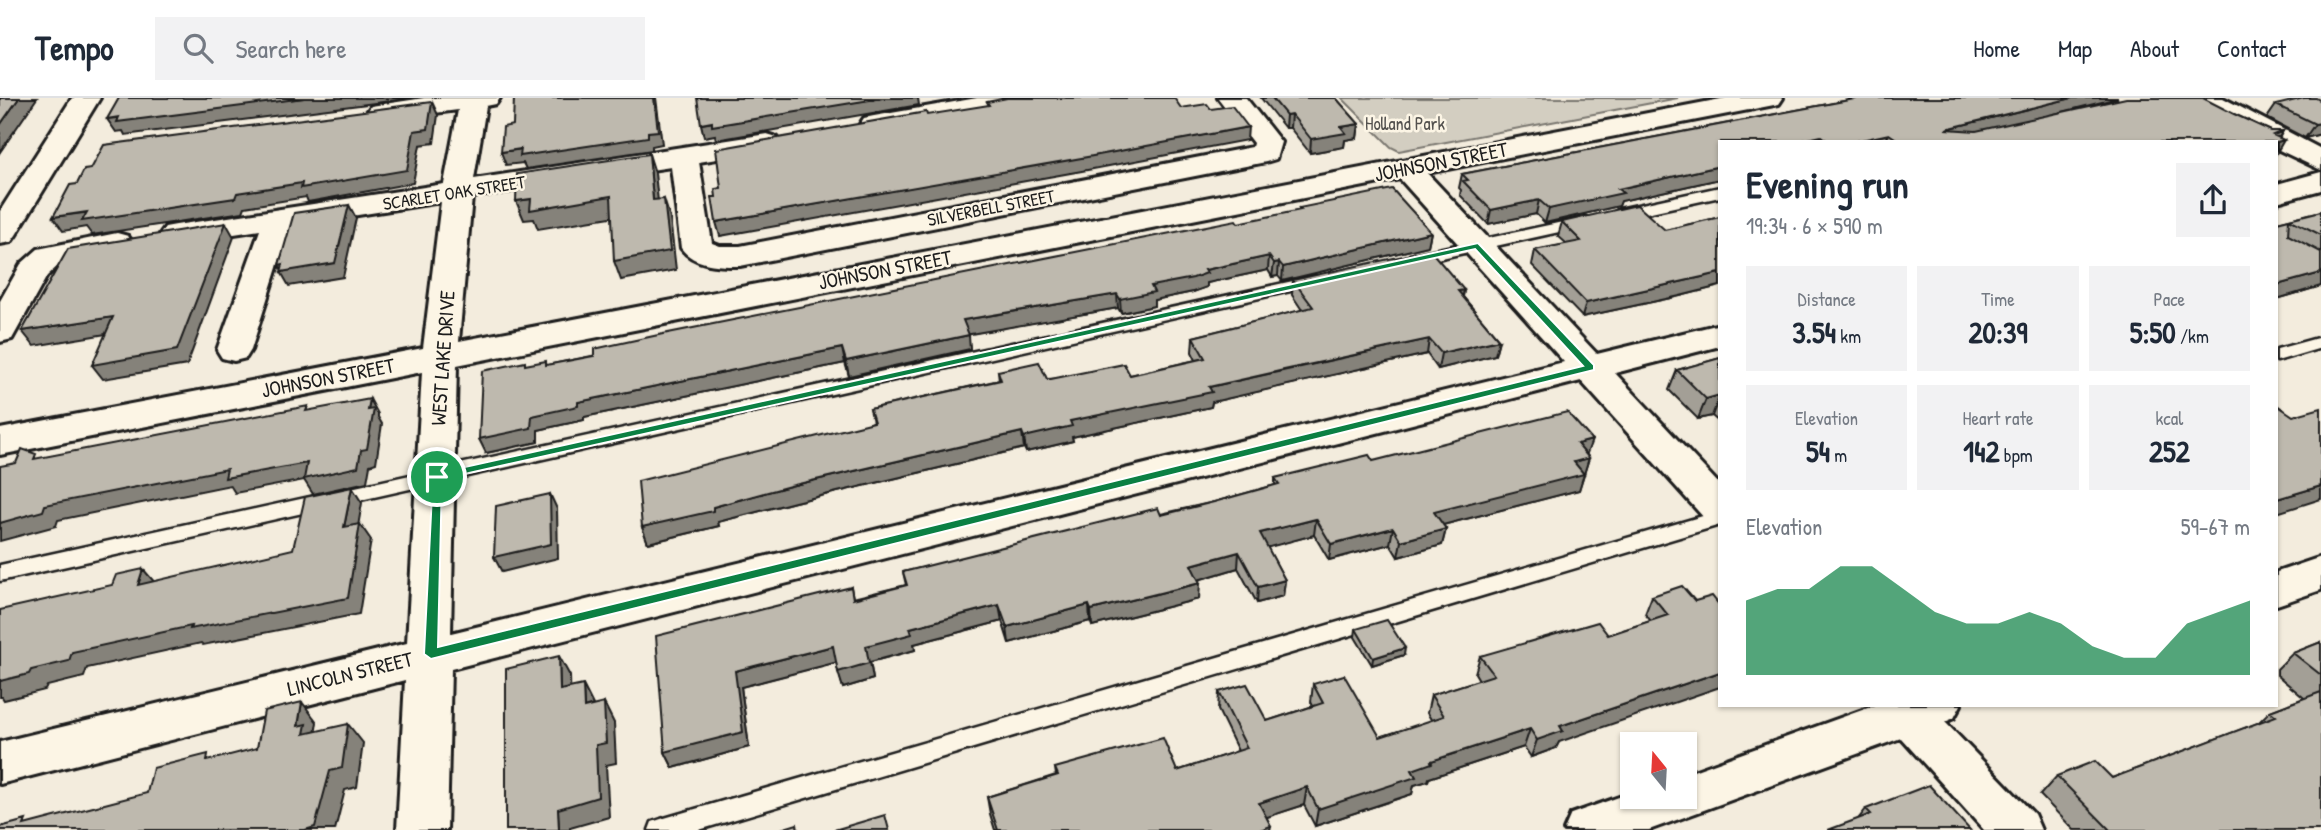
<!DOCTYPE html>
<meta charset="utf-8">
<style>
:root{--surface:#fff;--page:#f2f2f3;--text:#1f2937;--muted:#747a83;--line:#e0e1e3;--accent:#0b8043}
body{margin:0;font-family:"Patrick Hand",sans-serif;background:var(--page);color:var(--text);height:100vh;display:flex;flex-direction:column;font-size:26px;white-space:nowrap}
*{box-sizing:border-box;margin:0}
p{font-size:23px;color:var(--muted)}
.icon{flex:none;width:38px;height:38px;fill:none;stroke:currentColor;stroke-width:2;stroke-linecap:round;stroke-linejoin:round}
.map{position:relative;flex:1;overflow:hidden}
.details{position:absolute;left:1718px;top:42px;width:560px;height:567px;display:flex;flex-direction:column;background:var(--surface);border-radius:0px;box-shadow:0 2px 5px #0004}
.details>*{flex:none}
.needle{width:46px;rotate:342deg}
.fabs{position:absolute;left:1620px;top:634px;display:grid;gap:14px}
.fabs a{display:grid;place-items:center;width:77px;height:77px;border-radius:0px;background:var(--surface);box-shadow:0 2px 5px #0004;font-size:35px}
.pin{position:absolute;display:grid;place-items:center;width:60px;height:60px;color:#fff;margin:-30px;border:4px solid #fff;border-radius:50%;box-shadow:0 2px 7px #0007}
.round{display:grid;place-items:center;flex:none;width:74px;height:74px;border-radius:0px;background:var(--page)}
.head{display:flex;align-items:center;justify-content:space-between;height:119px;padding:0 28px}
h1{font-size:38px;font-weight:800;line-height:52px}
.metrics{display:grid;grid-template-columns:repeat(3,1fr);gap:10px;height:119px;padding:7px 28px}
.metrics div{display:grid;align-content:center;border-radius:0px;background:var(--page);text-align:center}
.metrics b{font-size:30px;font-weight:800}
.metrics small{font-size:19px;font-weight:400}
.metrics p{font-size:19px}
.chart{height:196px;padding:14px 28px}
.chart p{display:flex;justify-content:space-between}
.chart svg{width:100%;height:126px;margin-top:7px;fill:var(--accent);opacity:.7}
header{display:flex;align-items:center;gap:42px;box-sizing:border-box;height:98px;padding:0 35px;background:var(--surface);border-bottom:2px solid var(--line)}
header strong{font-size:33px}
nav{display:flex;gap:38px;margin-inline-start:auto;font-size:24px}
.search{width:490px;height:63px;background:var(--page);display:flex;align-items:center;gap:18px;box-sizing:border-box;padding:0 24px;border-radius:0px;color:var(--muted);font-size:26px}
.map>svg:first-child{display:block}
</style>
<header>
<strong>Tempo</strong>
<div class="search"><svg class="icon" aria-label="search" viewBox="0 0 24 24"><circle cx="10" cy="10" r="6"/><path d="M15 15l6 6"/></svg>Search here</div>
<nav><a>Home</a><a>Map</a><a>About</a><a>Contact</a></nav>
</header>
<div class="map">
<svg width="2321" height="732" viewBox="0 0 2321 732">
<rect width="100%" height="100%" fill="#f3ecdd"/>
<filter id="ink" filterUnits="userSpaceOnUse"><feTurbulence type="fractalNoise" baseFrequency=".0143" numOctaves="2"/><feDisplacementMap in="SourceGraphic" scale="14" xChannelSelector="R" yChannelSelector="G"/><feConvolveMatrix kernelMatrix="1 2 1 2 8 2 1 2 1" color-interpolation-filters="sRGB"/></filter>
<g filter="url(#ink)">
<path fill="#d3cec1" stroke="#78756e" stroke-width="2" d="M1342 0H1678L1399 53 1391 49Z"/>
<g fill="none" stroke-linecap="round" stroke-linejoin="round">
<defs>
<path id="lane" d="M1720 89V99L1619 121 1611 116 1619 111Z
M1586 119 1591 121V127L1410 167 1402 162 1410 157Z
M1316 178 1324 183 1322 186 0 483V467Z
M2321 239V250L2277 263V251Z
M1720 413V427L699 732H649L652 724 661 721Z"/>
<path id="street" d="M72 0H100L16 137 11 144 0 146V113Z
M424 0H500L496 6 486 8 474 81 767 36 777 39 781 45 777 51 699 64 712 145 720 148H740L1252 49 1253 45 1218 0H1246L1281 44 1276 61 1266 64 740 168C720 168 694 168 681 150L671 69 472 99 459 243 1726 0H1783L1779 6 1769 8 1427 75 1597 256 1720 226V248L1615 275 1720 387V426L1706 422 1581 283 451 571 447 732H397L405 582 0 686V644L407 545 422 274 0 357V331L423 250 441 104 294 127 280 160 251 252 246 260 234 263 222 260 217 252 260 132 176 145 165 143 160 136 165 129 176 127 444 86 458 12 381 22 371 20 367 14 371 8ZM1400 81 1564 264 451 535 457 267Z
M977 0H1038L1034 6 1024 8 874 34 864 32 860 26 864 20 874 18Z
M2188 0H2223L2321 51V72L2277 51V44H2263L2192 6Z
M2321 74V92L2277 104V86Z
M117 135 128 138 133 145 128 152 60 166 47 178 12 241 0 244V203L21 166 38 151Z
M2321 459V492L2277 507V474Z
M1876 607H1961L1954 620 1945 624 2034 716 2041 732H1984L1901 640 1649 732H1564L1571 716 1633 694V698H1685V676Z"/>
</defs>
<use href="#lane" stroke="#1c1c1c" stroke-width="5"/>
<use href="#street" stroke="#1c1c1c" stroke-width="6"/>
<use href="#lane" fill="#fcf5e5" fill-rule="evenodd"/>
<use href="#street" fill="#fcf5e5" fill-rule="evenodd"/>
</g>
<path fill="#a39f96" stroke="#1c1c1c" stroke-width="2" d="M1261 0H1336L1359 26 1357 40 1345 42 1344 49 1310 55 1290 30H1285Z
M1849 0H2118L2055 16H2234L2271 33H2283L2277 44H1720V81L1621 103 1619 108 1545 125 1536 116 1488 126 1460 97 1461 92 1459 90 1462 76 1849 2Z
M2321 3V36L2305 40 2267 20 2276 7Z
M1299 110 1431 134 1428 148 1282 183 1278 178 1272 179 1268 172 1207 185V189L1193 194 1154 202V208L1121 215 1118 210 968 236 970 251 849 278 845 265 584 319V322L538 332V344L486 355 548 267 1299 113Z
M2321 113V188L2277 201V124Z
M1720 119V188L1680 198 1582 219 1532 167 1535 152 1567 146 1558 138 1562 124 1665 132Z
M1293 182 1464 192 1463 199 1499 242 1495 257 1438 271 1427 256 1282 288 1212 304 1211 309 1072 339 1073 343 1026 354 1024 350 795 404 718 424 719 428 648 445 642 429 873 324 870 311 999 282 998 273 1047 281 1130 277 1196 262 1192 254 1193 239 1302 212 1292 197Z
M1720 260V325L1712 318 1698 321 1669 292 1677 272Z
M1587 357 1589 360 1579 392 1443 427 1446 431 1442 447 1398 459 1390 446 1329 462 1314 437 1267 449 1285 482 1283 498 1257 505 1238 470 1198 482 1199 501 1092 528 1090 523 1009 545 1002 523 914 546 915 552 870 564 873 581 843 590 836 564 741 589 749 649 673 670 665 654 851 489 853 500 906 487 903 474 1214 404 1275 387V380L1373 363Z
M1652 498 1695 503 1559 644 1556 650 1531 659 1524 649 1429 680 1428 683 1414 687 1412 696 1315 728 1304 707 1266 719 1271 728 1270 732H995L990 716 987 699 1056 677 1055 670 1177 673 1238 653 1218 612 1219 594 1267 623 1313 608 1311 604 1313 586 1380 639 1432 623 1427 615 1431 597 1479 582 1475 575 1480 558 1608 537 1651 523 1645 516Z
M1356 531 1404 557 1372 567 1355 539Z
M2321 544V732H2074L2040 697 2057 678 2112 680 2258 625 2270 613 2304 600 2277 577V571L2293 555Z
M1866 711 1970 732 1859 720Z"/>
<path fill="#85827a" stroke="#1c1c1c" stroke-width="2" d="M19 0H37L0 54V27Z
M304 0H414L125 37 123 33 116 34 107 21Z
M654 0H656L662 46 652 48V52L526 71 523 65 506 67 501 54 648 34Z
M882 0H918L919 7 716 42 715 37 704 39 701 26Z
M2072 0H2118L1942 44 1946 31Z
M432 4 438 17 434 45 420 47 413 85 308 104 306 99 245 109 243 114 92 137 86 129 63 133 53 119 237 95 414 33Z
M1291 16 1290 30H1285L1286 17Z
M2321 25V36L2305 40 2315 26Z
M1359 26 1357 40 1345 42 1344 49 1310 55 1311 41 1341 29Z
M1248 29 1247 42 1093 71 720 138 716 124Z
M2283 33 2276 44 2273 37Z
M1889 36 1885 44H1852Z
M1821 38 1819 44H1795Z
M2284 42 2277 54V44Z
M649 56 655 75 660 122 653 102Z
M1720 68V81L1621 103 1619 108 1545 125 1549 111 1618 91Z
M611 98 617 118 538 131 534 121 524 122 516 103 531 101Z
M664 101 670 120 676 172 621 182 614 163Z
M1539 102 1536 116 1488 126 1491 112Z
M349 107 356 120 343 179 289 188 281 174H283L279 167Z
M226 125 234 139 187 267 103 281 92 267Z
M1431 134 1428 148 1282 183 1283 169Z
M1269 158 1268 172 1207 185V189L1193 194 1154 202V208L1121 215 1120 201 1151 188 1205 172Z
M1279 164 1278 178 1272 179 1274 165Z
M1720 175V188L1680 198 1582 219 1586 205Z
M2321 175V188L2277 201V187Z
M1464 192 1461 207 1458 193Z
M1117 196 1118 210 965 237 963 222Z
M113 219 124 233 34 248 22 233Z
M969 237 970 251 849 278 846 263Z
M1429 241 1427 256 1212 304 1211 309 1072 339 1073 343 1026 354 1024 339 1070 323 1209 289Z
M1499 242 1495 257 1438 271 1441 255Z
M842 250 845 265 584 319V322L538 332V344L486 355 479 341 532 318 578 304Z
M1720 297 1712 318 1698 321 1706 301Z
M370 301 378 316V319L382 326 376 365 370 367 367 384 313 396 304 382 235 395 230 387 58 422 56 428 0 443V425L45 407 368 312Z
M1022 334 1024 350 795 404 718 424 719 428 648 445 642 429 713 409 790 388Z
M1592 342 1586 358 1577 346Z
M1589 360 1579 392 1431 430 1434 414 1574 364Z
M2321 388V401L2277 415V401Z
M352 389 362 405 355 446 344 429Z
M550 396 557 411 558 460 502 474 494 459Z
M1316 421 1314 437 1258 452 1260 435Z
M360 426 371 442 359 516 203 547 201 545 87 570 84 579 47 588 45 592 4 602 2 599H0V583L31 572Z
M1393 430 1390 446 1329 462 1331 446Z
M1446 431 1442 447 1398 459 1401 443Z
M1239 454 1238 470 1191 484V467Z
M143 471 157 487H138Z
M1285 482 1283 498 1257 505 1258 489Z
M1200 485 1199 501 1092 528 1091 512Z
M999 507 1002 523 914 546 915 552 870 564 873 581 843 590 838 574 866 548 910 530Z
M1089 507 1090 523 1009 545 1007 529Z
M833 548 838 564 741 589 749 649 673 670 665 654 735 573Z
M1405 550 1404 557 1372 567 1373 560Z
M559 558 570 578 571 613 560 592Z
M1720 574V589L1559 644 1556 650 1531 659 1537 642 1560 628Z
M583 587 593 607 584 610Z
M302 604 317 624 315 637 319 655 298 628Z
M604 605 614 625 616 665 606 667 609 719 570 730V732H559L558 711 596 647Z
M348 626 363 645 357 689 345 692 335 732H305Z
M1530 631 1524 649 1429 680 1428 683 1414 687 1412 696 1315 728 1318 711 1412 672 1431 663Z
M1307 689 1304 707 1258 722 1259 705Z"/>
<path fill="#beb9ae" stroke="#1c1c1c" stroke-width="2" d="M0 0H19L0 27Z
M119 0H304L117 24 119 19 107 21Z
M514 0H654L658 33 648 34V39L520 58 521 51 501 54 503 29 513 27Z
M697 0H882L712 28V24L701 26Z
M1007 0H1174L1181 10 1207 6 1211 11 1232 8 1248 29 1093 58 716 124 712 99H716L715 91 721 90 716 51 926 14 927 17 989 7 987 4Z
M1272 0H1336L1359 26 1341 29 1346 35 1311 41 1291 16 1286 17Z
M1853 0H2072L1946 31 1976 33 2126 0H2203L2234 16 2271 33H2283L2273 37 2284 42 2277 44H1901L1889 36 1852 44H1829L1821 38 1795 44H1720V68L1618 91 1623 95 1549 111 1539 102 1491 112 1463 83 1468 82 1462 76 1854 1Z
M2304 0H2316L2321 3V25L2315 26 2276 7Z
M432 4 428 31 414 33 407 72 301 90 302 85 237 95 235 100 82 123 87 114 53 119 70 87 77 86 84 72 91 71 104 47Z
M649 56 653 102 664 101 670 153 614 163 611 98 530 112 531 101 516 103 517 76Z
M1392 91 1431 134 1283 169 1279 164 1274 165 1269 158 1205 172 1207 175 1193 180 1151 188 1154 194 1120 201 1117 196 963 222 969 237 846 263 842 250 578 304V308L532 318 531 330 479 341 482 273 525 264V267L546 263V267L594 258V251L663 236 1236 122 1238 125 1301 112 1299 110Z
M349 107 335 165 281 174 283 166 279 167 294 115Z
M1637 107 1665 132 1720 119V175L1586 205 1535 152 1581 143 1562 124Z
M2321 113V137L2289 121Z
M2289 121 2288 137 2321 154V175L2277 187V124Z
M226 125 177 252 92 267 113 219 22 233 68 151Z
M1430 152 1464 192 1458 193 1499 242 1441 255 1429 241 1284 272 1209 289 1212 294 1070 323 1072 328 1024 339 1022 334 790 388 713 409V413L642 429 638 383 874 324 870 311 1001 282 998 273 1039 264 1047 281H1051L1124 266 1130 277 1205 260 1193 239 1313 209 1293 182Z
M1720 260V297L1706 301 1677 272Z
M370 301 368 312 374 311 367 351 361 352 358 369 304 381 307 365 225 380 227 371 45 407 43 413 0 425V368L16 365 22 351 36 356 34 361 308 308 306 313Z
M2277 307 2293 318 2321 310V388L2277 401Z
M1567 314 1592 342 1577 346 1589 360 1574 364 1584 376 1434 414 1446 431 1401 443 1393 430 1331 446 1316 421 1260 435 1285 482 1258 489 1239 454 1191 467 1200 485 1091 512 1089 507 1007 529 999 507 910 530 912 536 866 548 869 565 838 574 833 548 735 573 743 634 665 654 656 538 851 489 853 501 907 487 903 474 1158 410 1161 417 1214 404 1279 386 1275 380 1369 357 1373 363Z
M352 389 344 429 360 426 348 500 190 531 191 528 72 554 69 563 31 572 29 576 0 583V512L112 487 116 477 143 471 138 487 293 451 305 399Z
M550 396 551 446 494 459 496 408Z
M1682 488 1695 503 1712 498 1720 508V574L1560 628 1563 633 1537 642 1530 631 1431 663 1432 665 1412 672 1416 679 1318 711 1307 689 1259 705 1271 728 1260 732H998L987 699 1058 677 1055 670 1163 640 1177 673 1247 650 1219 594 1247 586 1267 623 1323 605 1313 586 1344 577 1380 639 1444 618 1431 597 1494 577 1480 558 1598 524 1608 537 1668 517 1652 498Z
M1387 522 1405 550 1373 560 1356 531Z
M2321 544V577L2293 555Z
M559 558 560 592 583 587 584 610 604 605 606 645 596 647 598 699 558 711 559 732H506V571Z
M2321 594V732H2110L2057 678 2095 663 2112 680 2276 618 2270 613Z
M302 604 298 628 306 626 304 636 348 626 342 670 330 673 315 729 305 732H0V729L26 722 24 727 147 695 153 670 208 656 207 663 257 650 264 613Z
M1929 687 1970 732H1828L1871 716 1866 711Z
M885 717 889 732H834Z
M797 726 798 732H778Z"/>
</g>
<path fill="#0b8043" stroke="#fff" stroke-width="2" fill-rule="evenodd" d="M1478 145 1594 267V272L431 561 424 556 433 376ZM1475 151 1583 268 438 549 442 381Z"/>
<g text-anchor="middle" stroke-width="5" stroke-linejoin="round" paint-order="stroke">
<g font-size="18" fill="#53514e" stroke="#fcf5e5">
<text x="1405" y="32">Holland Park</text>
</g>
<g font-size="18" fill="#1c1c1c" stroke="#fcf5e5">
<text transform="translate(454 95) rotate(-9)" y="6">SCARLET OAK STREET</text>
<text transform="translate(991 110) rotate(-11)" y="6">SILVERBELL STREET</text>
</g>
<g font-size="21" fill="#1c1c1c" stroke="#fcf5e5">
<text transform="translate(1441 64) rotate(-11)" y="7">JOHNSON STREET</text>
<text transform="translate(885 172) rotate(-11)" y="7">JOHNSON STREET</text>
<text transform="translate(443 260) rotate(-86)" y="7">WEST LAKE DRIVE</text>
<text transform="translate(328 280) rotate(-11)" y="7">JOHNSON STREET</text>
<text transform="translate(350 576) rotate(-14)" y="7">LINCOLN STREET</text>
</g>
</g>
</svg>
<div class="fabs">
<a><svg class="needle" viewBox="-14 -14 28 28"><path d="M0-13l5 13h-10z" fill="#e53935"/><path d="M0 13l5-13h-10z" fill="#747a83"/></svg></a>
</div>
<div class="pin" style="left:437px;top:379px;background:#1e9e55"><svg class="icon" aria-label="arrive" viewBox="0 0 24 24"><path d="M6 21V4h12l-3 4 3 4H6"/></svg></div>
<section class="details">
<div class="head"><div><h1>Evening run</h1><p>19:34 · 6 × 590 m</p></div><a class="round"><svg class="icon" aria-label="share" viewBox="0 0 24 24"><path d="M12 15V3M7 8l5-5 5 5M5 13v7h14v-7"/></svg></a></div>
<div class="metrics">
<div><p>Distance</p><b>3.54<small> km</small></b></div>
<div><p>Time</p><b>20:39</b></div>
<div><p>Pace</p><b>5:50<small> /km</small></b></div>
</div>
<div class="metrics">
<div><p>Elevation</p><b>54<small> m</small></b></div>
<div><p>Heart rate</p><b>142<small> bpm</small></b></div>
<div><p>kcal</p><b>252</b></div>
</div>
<div class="chart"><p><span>Elevation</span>59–67 m</p>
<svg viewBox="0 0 160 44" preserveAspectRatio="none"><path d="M0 44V18L10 14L20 14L30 6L40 6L50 14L60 22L70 26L80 26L90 22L100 26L110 34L120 38L130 38L140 26L150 22L160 18V44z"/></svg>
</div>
</section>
</div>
